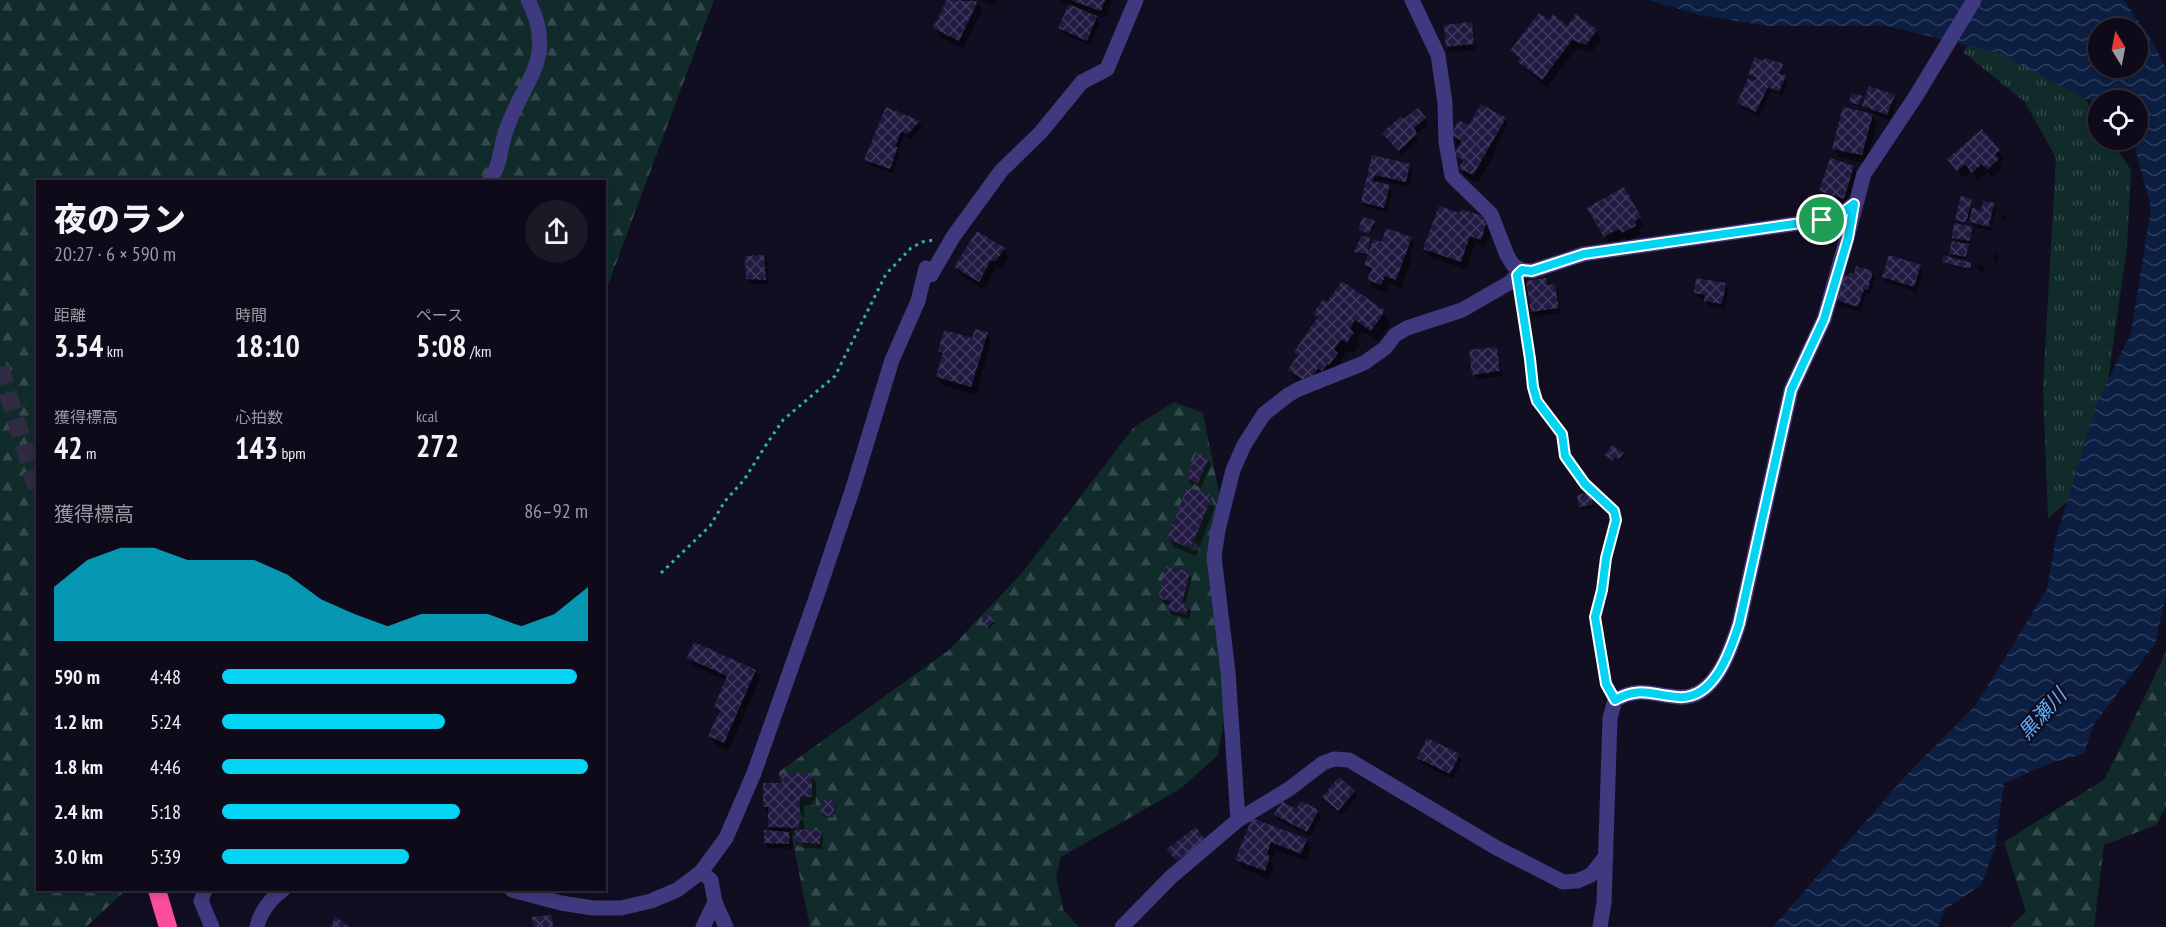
<!DOCTYPE html>
<html lang="ja">
<meta charset="utf-8">
<style>
:root{--surface:#0e0a19;--page:#1c1826;--text:#f1f3f6;--muted:#9b9aa2;--line:#2e2b38;--accent:#04d4f4}
body{margin:0;font-family:"PT Sans Narrow","Noto Sans JP",sans-serif;background:var(--page);color:var(--text);height:100vh;display:flex;flex-direction:column;font-size:22px;white-space:nowrap}
*{box-sizing:border-box;margin:0}
p{font-size:20px;color:var(--muted)}
.icon{flex:none;width:33px;height:33px;fill:none;stroke:currentColor;stroke-width:2;stroke-linecap:round;stroke-linejoin:round}
.map{position:relative;flex:1;overflow:hidden}
.sheet{position:absolute;left:36px;top:180px;width:570px;height:711px;display:flex;flex-direction:column;background:var(--surface);border-radius:0px;box-shadow:0 3px 9px #0003,0 0 0 2px var(--line)}
.sheet>*{flex:none}
.needle{width:39px;rotate:350deg}
.controls{position:absolute;left:2088px;top:18px;display:grid;gap:12px}
.controls a{display:grid;place-items:center;width:60px;height:60px;border-radius:50%;background:var(--surface);box-shadow:0 3px 9px #0003,0 0 0 2px var(--line);font-size:30px}
.pin{position:absolute;display:grid;place-items:center;width:51px;height:51px;color:#fff;margin:-26px;border:3px solid #fff;border-radius:50%;box-shadow:0 2px 6px #0007}
.round{display:grid;place-items:center;flex:none;width:63px;height:63px;border-radius:32px;background:var(--page)}
.head{display:flex;align-items:center;justify-content:space-between;height:102px;padding:0 18px}
h1{font-size:33px;font-weight:800;line-height:45px}
.stats{display:grid;grid-template-columns:repeat(3,1fr);gap:9px;height:102px;padding:6px 18px}
.stats div{display:grid;align-content:center}
.stats b{font-size:30px;font-weight:800}
.stats small{font-size:16px;font-weight:400}
.stats p{font-size:16px}
.chart{height:168px;padding:12px 18px}
.chart p{display:flex;justify-content:space-between}
.chart svg{width:100%;height:108px;margin-top:6px;fill:var(--accent);opacity:.7}
ul{padding:0 18px;list-style:none;font-size:20px}
li{display:grid;grid-template-columns:96px 72px 1fr;align-items:center;height:45px}
li i{height:15px;border-radius:8px;background:var(--accent)}
.map>svg:first-child{display:block}
</style>
<div class="map">
<svg width="2166" height="927" viewBox="0 0 2166 927">
<defs>
<pattern id="grass-tufts" width="24" height="20" patternUnits="userSpaceOnUse" patternTransform="scale(1.5)"><rect width="24" height="20" fill="#112b2b"/><path d="M3 7l-1-3M5 7V3M7 7l1-3M15 17l-1-3M17 17v-4M19 17l1-3" fill="none" stroke="#33494b"/></pattern>
<pattern id="forest-firs" width="22" height="20" patternUnits="userSpaceOnUse" patternTransform="scale(1.5)"><rect width="22" height="20" fill="#112b2b"/><path d="M5 1l3.5 6h-7zM16 11l3.5 6h-7z" fill="#33494b"/></pattern>
<pattern id="water-waves" width="16" height="10" patternUnits="userSpaceOnUse" patternTransform="scale(1.5)"><rect width="16" height="10" fill="#0c1e42"/><path d="M0 5q4-4 8 0t8 0" fill="none" stroke="#2f3e5e"/></pattern>
<pattern id="building-cross-hatch" width="8" height="8" patternUnits="userSpaceOnUse" patternTransform="scale(1.5)"><rect width="8" height="8" fill="#231a42"/><path d="M0 0l8 8M0 8l8-8" fill="none" stroke="#423a5e"/></pattern>
</defs>
<rect width="100%" height="100%" fill="#120e21"/>
<path fill="url(#grass-tufts)" d="M1980 29 2085 98 2098 119V140H2111L2131 170 2127 247 2094 479 2048 518 2043 387 2056 158 2025 102 1963 52Z"/>
<path fill="url(#forest-firs)" d="M0 0H714L605 293 604 182H38V890H126L86 927H0Z
M1174 402 1203 413 1220 498 1226 709 1218 755 1180 789 1061 857 1056 876 1063 909 1078 927H810L779 772 949 650 1022 573 1134 427Z
M2166 652V807L2156 825 2104 845 2094 927H2010L2026 912 2004 842 2105 779Z"/>
<path fill="url(#water-waves)" fill-rule="evenodd" d="M1649 0H2124L2155 46 2166 69V595L2155 644 2093 726 2084 754 2053 762 2004 783 1995 848 1981 885 1945 909 1938 927H1773L1910 771 1976 705 2047 589 2055 542 2097 403 2131 333 2151 208 2133 140H2138V100H2098V105L1999 53 1887 26H1768L1699 15ZM2098 28H2138V68H2098Z"/>
<path fill="#0007" d="M949 0H973L977 2 982 10 963 48 940 37 935 28Z
M982 0H998L995 6Z
M1060 0H1112L1106 18 1095 15 1100 23 1090 45 1063 34 1060 28 1069 6 1062 4Z
M1576 16 1596 31 1601 40 1591 53 1577 48 1547 87 1524 69 1520 60 1512 51 1548 22 1568 28Z
M1471 24 1474 29 1476 50 1450 52 1447 47Z
M1765 63 1782 65 1783 67 1780 76 1784 78 1788 83 1782 96 1771 91 1759 117 1742 108 1738 103 1757 79 1749 74Z
M1894 96 1897 102 1890 120 1871 113 1877 124 1866 163 1839 157 1834 149 1868 114 1864 106Z
M1861 97 1860 107 1852 104 1850 102Z
M886 109 919 122 922 127 911 139 904 136 898 151 900 154 893 173 869 165 866 160Z
M1425 119 1428 124 1416 134 1418 141 1402 155 1387 138 1405 121Z
M1504 119 1508 124 1496 145 1497 149 1478 183 1465 176 1461 168 1463 164 1456 155 1461 146 1457 144 1453 135Z
M1999 151 2004 159 2000 162 2003 168 1993 177 1988 172 1978 180 1970 171 1963 178 1948 159Z
M1373 157 1409 165 1412 171 1409 187 1377 180 1376 184 1389 187 1392 192 1387 212 1366 207 1362 202Z
M1853 167 1856 172 1847 204 1824 196 1821 191Z
M1623 189 1644 226 1639 229 1640 234 1628 241 1625 237 1610 245 1589 208Z
M1971 200V209L1983 212 1993 205 1996 210 1992 225 1972 221V224L1992 228 1991 231 1974 227 1968 218 1967 224 1958 222 1957 219Z
M1461 215 1487 220 1492 228 1485 247 1475 244 1466 270 1430 257 1425 248Z
M2003 215 2007 218 2005 222 2002 219Z
M1374 223 1375 225 1370 235 1359 229Z
M1971 228V243L1966 242 1969 248 1967 259 1953 257 1951 254 1956 243 1953 238Z
M977 233 1004 249 1009 257 1001 269 996 267 984 290 960 275 955 267Z
M1362 237 1369 238 1370 240 1369 253 1382 244 1411 238 1414 243 1409 259 1411 262 1401 288 1390 283 1386 293 1373 288 1369 280 1370 273 1365 264 1369 256 1357 254 1355 252Z
M1996 253 2000 256 1996 263 1993 260Z
M764 256 767 262 768 284H751L748 279Z
M1943 261 1971 264 1973 266 1971 271 1944 263Z
M1977 264 1984 267V272L1978 270Z
M1920 267 1923 272 1917 292 1886 282 1883 276Z
M1872 272 1875 277 1870 295 1866 293 1861 312 1839 306 1836 300 1850 279Z
M1545 280 1548 285 1555 286 1558 291 1561 313 1535 317 1532 312Z
M1725 284 1728 289 1725 309 1708 306 1705 300 1698 298 1695 293Z
M1327 304 1384 312 1390 323 1378 341 1362 331 1357 339 1360 344 1354 353 1348 350 1341 360 1343 365 1325 379 1314 394 1296 381 1289 370 1298 357 1296 352 1318 319 1315 314Z
M987 334 991 342 976 395 942 385 937 377 943 357 940 351Z
M1496 349 1499 354 1502 376 1477 379 1474 374Z
M1622 454 1624 456 1621 461 1616 458 1614 462 1607 456Z
M1208 459 1211 464 1201 488 1190 483 1187 478Z
M1579 496H1592L1594 507 1582 509Z
M1211 498 1215 506 1196 556 1174 547 1169 539Z
M1189 573 1192 578 1185 605 1191 611 1189 619 1172 615 1169 609 1170 605 1163 603 1160 598Z
M989 616 995 623 989 629 984 623Z
M689 658 755 671 760 679 728 751 715 745 710 736 719 714 715 707 727 681 694 666Z
M1705 671 1711 675 1709 683 1701 677Z
M1459 755 1462 760 1453 779 1422 764 1419 758Z
M811 775 816 783V805H804V831L820 832 823 838 822 849 799 847 795 842 796 836H791L792 849 768 848 765 842 772 832 769 827 770 816 764 807 783 784Z
M1354 792 1357 797 1341 815 1327 803 1324 797Z
M836 803 837 805 833 818 823 816 822 814Z
M1318 811 1321 817 1310 836 1278 820 1275 815Z
M1252 820 1306 840 1311 848 1306 861 1276 850 1271 862 1274 866 1269 879 1242 868 1237 860Z"/>
<path fill="url(#building-cross-hatch)" d="M947 0 978 1 959 41 933 28Z
M1070 0H1105L1101 11Z
M1069 4 1097 16 1087 41 1058 28Z
M1539 13 1549 20 1553 14 1567 26 1576 14 1597 30 1586 45 1572 40 1542 80 1517 61 1520 58 1510 51Z
M1472 22 1474 44 1446 47 1444 25Z
M1755 57 1764 61V58L1783 64 1780 73 1767 68 1786 76 1779 92 1768 87 1756 112 1737 103 1748 78 1755 81 1757 78 1748 74Z
M1869 86 1895 95 1887 115 1862 106Z
M1852 93 1862 96 1859 105 1849 102Z
M1481 104 1506 118 1473 175 1459 168 1463 160 1454 155 1462 141 1451 135 1459 120 1469 125Z
M886 107 920 121 908 134 901 132 895 147H898L890 169 864 160Z
M1843 107 1873 114 1862 155 1832 149Z
M1418 108 1426 118 1414 128 1417 134 1399 151 1382 133 1400 117 1404 119Z
M1982 129 2000 150 1995 154 1999 159 1987 170 1982 164 1972 173 1965 164 1957 171 1947 159Z
M1372 155 1410 164 1406 182 1375 175 1373 181 1390 185 1384 208 1361 202Z
M1830 158 1854 166 1844 199 1819 191Z
M1624 187 1641 217 1635 221 1636 226 1622 233 1619 229 1604 237 1587 208Z
M1961 196 1972 199 1966 223 1955 220Z
M1983 201 1994 203 1989 226 1969 222 1972 208 1981 210Z
M1439 206 1460 213 1461 209 1488 218 1481 240 1470 236 1461 262 1423 249Z
M1363 217 1375 221 1369 234 1358 229Z
M1954 223 1972 227 1970 241 1952 238Z
M1386 228 1412 237 1396 280 1385 276 1381 285 1367 280 1372 268 1364 265 1368 254 1354 252 1361 236 1370 237 1368 254 1373 239 1382 242Z
M977 231 1005 248 996 261 991 260 979 282 954 267Z
M1952 241 1969 244 1966 257 1949 254Z
M764 255 766 280 746 279 745 256Z
M1889 255 1921 265 1914 287 1882 277Z
M1943 255 1972 263 1970 269 1942 262Z
M1856 266 1873 271 1868 290 1864 289 1858 307 1835 300 1842 275 1849 277 1850 273 1854 274Z
M1546 278 1547 285 1555 284 1559 308 1531 312 1526 281Z
M1696 278 1726 283 1722 304 1704 301 1705 295 1694 293Z
M1342 281 1385 311 1371 331 1355 320 1350 329 1354 332 1347 343 1341 339 1334 350 1338 353 1329 365 1327 364 1322 371 1318 368 1308 383 1288 370 1298 355 1294 352 1318 317 1313 314 1323 299 1327 302Z
M975 329 988 332 971 387 936 377 943 353 938 351 944 330 972 338Z
M1497 347 1500 371 1472 375 1469 350Z
M1612 445 1624 453 1619 459 1615 457 1613 461 1605 455Z
M1196 453 1209 458 1198 483 1186 478Z
M1187 487 1212 496 1191 548 1167 539Z
M1591 492 1593 505 1579 507 1577 495Z
M1166 566 1190 572 1182 603 1189 604 1186 614 1168 610 1170 601 1158 598Z
M989 614 995 620 987 628 981 621Z
M694 642 756 670 724 743 708 736 720 710 714 707 727 676 687 658Z
M1427 738 1460 754 1450 774 1417 758Z
M782 773H812V797H800L799 828 768 827V807H763V783H782Z
M1339 777 1355 791 1338 811 1322 797Z
M824 799 837 802 832 817 820 814Z
M1281 801 1296 809 1301 801 1319 810 1307 832 1274 815Z
M1252 818 1307 839 1301 854 1271 842 1267 855 1270 856 1265 871 1235 860Z
M1196 827 1205 840 1176 861 1167 849Z
M795 829 821 831 820 844 794 842Z
M764 830 790 832 789 844 764 843Z
M552 915 553 927H533L532 917Z
M336 917 350 927H329Z"/>
<g fill="none" stroke-linecap="round" stroke-linejoin="round">
<path stroke="#2f2b42" stroke-width="18" stroke-dasharray="18 9" stroke-linecap="butt" d="M0 367 38 492"/>
<path stroke="#30b1ad" stroke-width="3" stroke-dasharray="3 4.5" stroke-linecap="butt" d="M1521 292 1533 387 1537 401 1561 434 1565 456 1585 484 1614 511 1616 520 1606 558 1602 590 1595 617 1608 687
M661 573 710 526 725 501 744 480 764 448 783 420 835 376 886 274 911 248 922 242 933 240"/>
<path stroke="#3f397f" stroke-width="15" d="M1412 0 1438 55 1445 103 1446 142 1452 176 1491 214 1507 255 1513 265 1522 270 1532 271 1584 254 1822 220 1841 214 1854 204
M489 182C501 164 499 153 505 134 521 81 559 60 528 0
M1238 820 1228 672 1214 557 1218 530 1233 470 1244 445 1264 414 1288 395 1299 389 1364 363 1385 348 1395 335 1407 328 1462 310 1509 283 1522 270
M701 872 711 880 715 902 726 927
M205 890 201 901 212 927
M512 890 561 903 593 908H621L651 901 677 890 701 872 726 838 754 773 816 598 852 491 892 360 918 301 926 268 931 275 953 237 1001 171 1041 132 1082 82 1107 69 1136 0
M257 927C260 912 271 898 283 890
M703 927 715 902
M1122 927 1171 877 1238 820 1289 789 1323 763 1334 759 1349 760 1495 847 1563 882 1577 881 1591 875 1606 856
M1600 927 1604 903 1610 718 1615 700C1639 686 1652 695 1678 697 1714 700 1730 652 1739 624L1791 390 1824 319 1847 238 1864 174 1916 96 1974 0"/>
<path stroke="#fc4c9a" stroke-width="18" d="M157 890 168 927"/>
</g>
<g fill="none" stroke-linecap="round" stroke-linejoin="round">
<defs>
<path id="route" d="M1854 204 1848 238 1824 319 1791 390 1739 624C1730 652 1714 700 1678 697 1652 695 1639 686 1615 700L1606 684 1595 617 1602 590 1606 558 1616 520 1614 511 1585 484 1565 456 1562 434 1537 401 1533 387 1530 359 1517 275 1522 270 1532 271 1584 254 1822 220 1841 214Z"/>
</defs>
<use href="#route" stroke="#fff" stroke-width="12"/>
<use href="#route" stroke="#04d4f4" stroke-width="8"/>
</g>
<g text-anchor="middle" stroke-width="5" stroke-linejoin="round" paint-order="stroke">
<g font-size="20" font-style="italic" fill="#5faefc" stroke="#120e21">
<text transform="translate(2042 714) rotate(-48)" y="7">黒瀬川</text>
</g>
</g>
</svg>
<div class="controls">
<a><svg class="needle" viewBox="-14 -14 28 28"><path d="M0-13l5 13h-10z" fill="#e53935"/><path d="M0 13l5-13h-10z" fill="#9b9aa2"/></svg></a>
<a><svg class="icon" aria-label="locate" viewBox="0 0 24 24"><circle cx="12" cy="12" r="6"/><path d="M12 2v4M12 18v4M2 12h4M18 12h4"/></svg></a>
</div>
<div class="pin" style="left:1822px;top:220px;background:#1e9e55"><svg class="icon" aria-label="arrive" viewBox="0 0 24 24"><path d="M6 21V4h12l-3 4 3 4H6"/></svg></div>
<section class="sheet">
<div class="head"><div><h1>夜のラン</h1><p>20:27 · 6 × 590 m</p></div><a class="round"><svg class="icon" aria-label="share" viewBox="0 0 24 24"><path d="M12 15V3M7 8l5-5 5 5M5 13v7h14v-7"/></svg></a></div>
<div class="stats">
<div><p>距離</p><b>3.54<small> km</small></b></div>
<div><p>時間</p><b>18:10</b></div>
<div><p>ペース</p><b>5:08<small> /km</small></b></div>
</div>
<div class="stats">
<div><p>獲得標高</p><b>42<small> m</small></b></div>
<div><p>心拍数</p><b>143<small> bpm</small></b></div>
<div><p>kcal</p><b>272</b></div>
</div>
<div class="chart"><p><span>獲得標高</span>86–92 m</p>
<svg viewBox="0 0 160 44" preserveAspectRatio="none"><path d="M0 44V22L10 11L20 6L30 6L40 11L50 11L60 11L70 17L80 27L90 33L100 38L110 33L120 33L130 33L140 38L150 33L160 22V44z"/></svg>
</div>
<ul>
<li><b>590 m</b>4:48<i style="width:97%"></i></li>
<li><b>1.2 km</b>5:24<i style="width:61%"></i></li>
<li><b>1.8 km</b>4:46<i style="width:100%"></i></li>
<li><b>2.4 km</b>5:18<i style="width:65%"></i></li>
<li><b>3.0 km</b>5:39<i style="width:51%"></i></li>
</ul>
</section>
</div>
